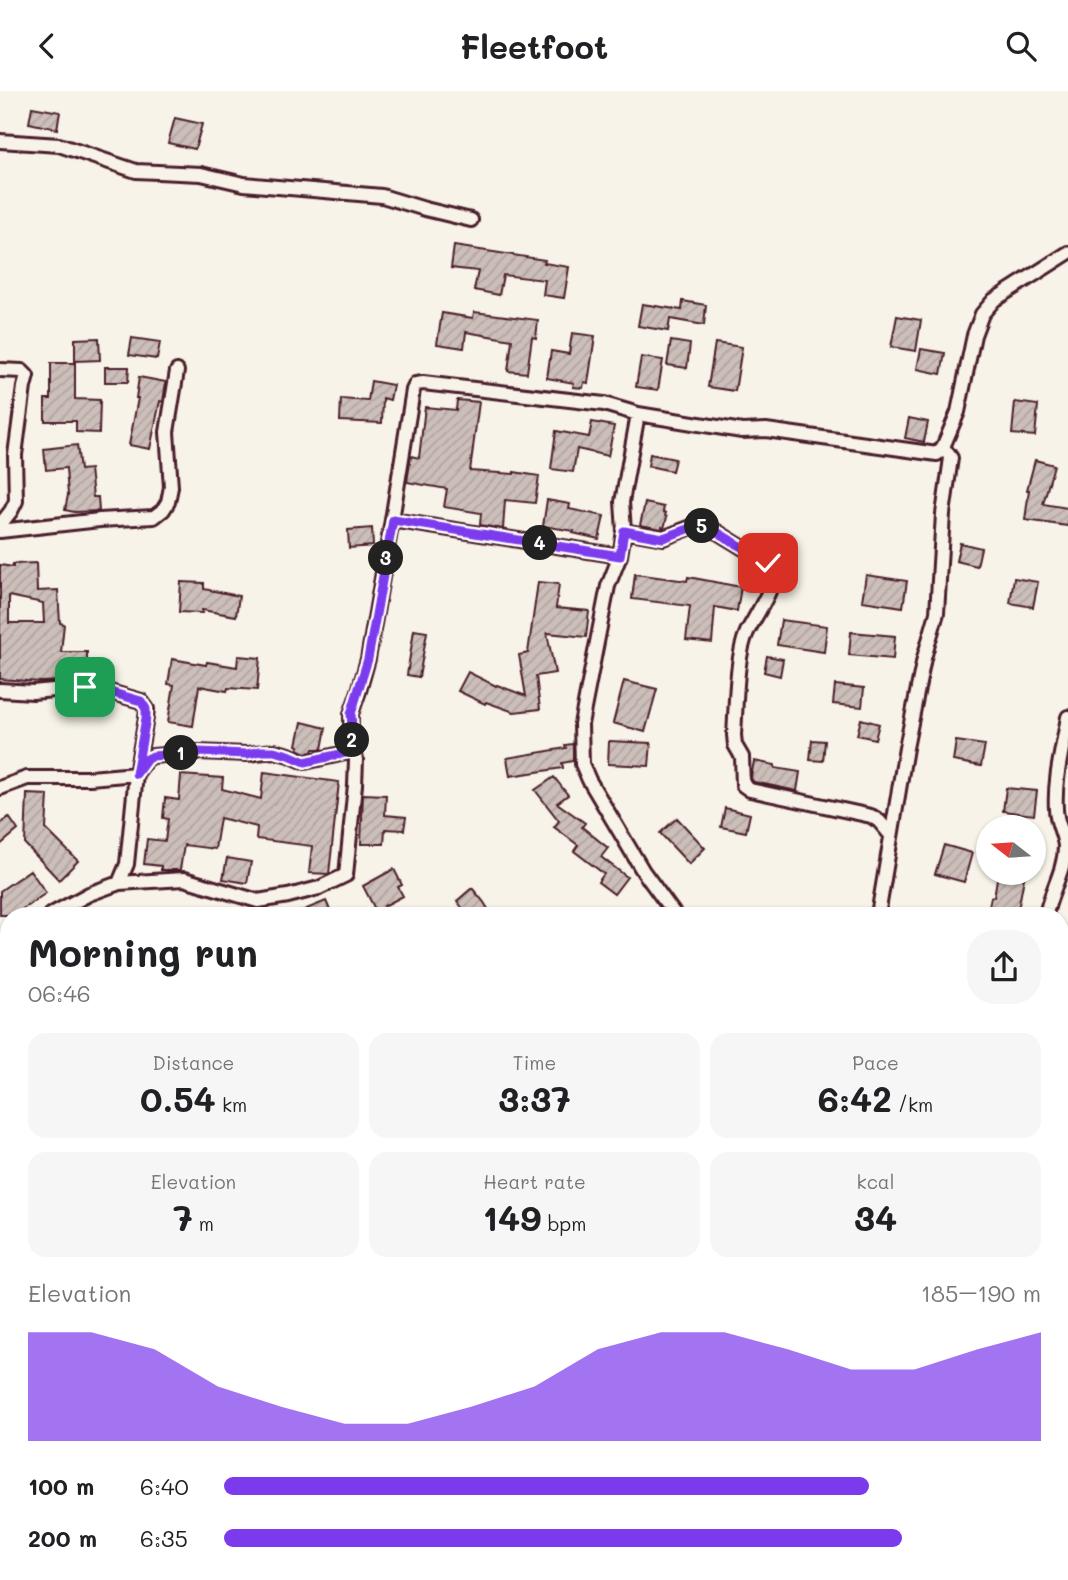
<!DOCTYPE html>
<meta charset="utf-8">
<style>
:root{--surface:#fff;--page:#f6f6f6;--text:#202124;--muted:#757577;--accent:#7c3aed}
body{margin:0;font-family:Mali,sans-serif;background:var(--page);color:var(--text);height:100vh;display:flex;flex-direction:column;font-size:26px;white-space:nowrap}
*{box-sizing:border-box;margin:0}
p{font-size:23px;color:var(--muted)}
.icon{flex:none;width:38px;height:38px;fill:none;stroke:currentColor;stroke-width:2;stroke-linecap:round;stroke-linejoin:round}
.map{position:relative;flex:1;overflow:hidden}
.drawer{position:absolute;left:0px;top:816px;width:1069px;height:674px;display:flex;flex-direction:column;background:var(--surface);border-radius:28px 28px 0 0;box-shadow:0 2px 5px #0004}
.drawer>*{flex:none}
.needle{width:46px;rotate:287deg}
.controls{position:absolute;left:976px;top:724px;display:grid;gap:14px}
.controls a{display:grid;place-items:center;width:70px;height:70px;border-radius:50%;background:var(--surface);box-shadow:0 2px 5px #0004;font-size:35px}
.pin{position:absolute;display:grid;place-items:center;width:60px;height:60px;color:#fff;margin:-30px;border-radius:14px;box-shadow:0 4px 10px #0006}
.km{position:absolute;width:35px;height:35px;margin:-18px;border-radius:50%;background:#222;color:#fff;font-size:19px;line-height:35px;text-align:center}
.round{display:grid;place-items:center;flex:none;width:74px;height:74px;border-radius:28px;background:var(--page)}
.summary{display:flex;align-items:center;justify-content:space-between;height:119px;padding:0 28px}
h1{font-size:38px;font-weight:700;line-height:52px}
.metrics{display:grid;grid-template-columns:repeat(3,1fr);gap:10px;height:119px;padding:7px 28px}
.metrics div{display:grid;align-content:center;border-radius:18px;background:var(--page);text-align:center}
.metrics b{font-size:35px;font-weight:700}
.metrics small{font-size:19px;font-weight:400}
.metrics p{font-size:19px}
.chart{height:196px;padding:14px 28px}
.chart p{display:flex;justify-content:space-between}
.chart svg{width:100%;height:126px;margin-top:7px;fill:var(--accent);opacity:.7}
ul{padding:0 28px;list-style:none;font-size:23px}
li{display:grid;grid-template-columns:112px 84px 1fr;align-items:center;height:52px}
li i{height:18px;border-radius:9px;background:var(--accent)}
header{display:flex;justify-content:space-between;align-items:center;height:91px;padding:0 28px;background:var(--surface);font-size:32px;font-weight:700}
.map>svg:first-child{display:block}
</style>
<header><svg class="icon" aria-label="back" viewBox="0 0 24 24"><path d="M15 5l-7 7 7 7"/></svg>Fleetfoot<svg class="icon" aria-label="search" viewBox="0 0 24 24"><circle cx="10" cy="10" r="6"/><path d="M15 15l6 6"/></svg></header>
<div class="map">
<svg width="1068" height="1489" viewBox="0 0 1068 1489">
<defs>
<pattern id="building-hatch" width="6" height="6" patternUnits="userSpaceOnUse" patternTransform="scale(1.75)"><rect width="6" height="6" fill="#ccbfb9"/><path d="M-1 1l2-2M0 6l6-6M5 7l2-2" fill="none" stroke="#b1a49f"/></pattern>
</defs>
<rect width="100%" height="100%" fill="#f7f3e8"/>
<filter id="ink" filterUnits="userSpaceOnUse"><feTurbulence type="fractalNoise" baseFrequency=".0143" numOctaves="2"/><feDisplacementMap in="SourceGraphic" scale="14" xChannelSelector="R" yChannelSelector="G"/><feConvolveMatrix kernelMatrix="1 2 1 2 8 2 1 2 1" color-interpolation-filters="sRGB"/></filter>
<g filter="url(#ink)">
<g fill="none" stroke-linecap="round" stroke-linejoin="round">
<path stroke="#8e7275" stroke-width="3.5" d="M1060 1130 1068 1137"/>
</g>
<path fill="url(#building-hatch)" stroke="#4a1f2b" stroke-width="2" fill-rule="evenodd" d="M32 16 60 21 57 38 29 32Z
M175 27 202 33 195 58 168 52Z
M454 155 545 169 544 172 569 176 564 207 543 204 545 189 503 184 499 204 474 199 478 180 451 177Z
M683 210 706 214 704 234 670 228 668 240 638 235 642 213 682 219Z
M474 221 538 229 536 247 532 246 527 282 508 280 512 249 466 241 464 257 437 253 442 222 473 227Z
M897 225 921 229 916 260 891 256Z
M572 242 595 245 588 292 584 291 583 297 573 296 574 292 547 287 551 260 569 263Z
M99 247 100 269 75 270V248Z
M132 247 160 251 157 268 129 264Z
M671 250 690 253 687 277 667 274Z
M715 252 742 256 735 300 708 296Z
M921 258 945 262 941 283 917 278Z
M641 266 663 269 658 299 636 296Z
M51 272H75V308L100 309 99 342 76 341V330H45V308H51Z
M105 276H129L128 291H105Z
M139 286 166 291 163 311 160 310 150 358 129 354 138 307H136Z
M371 290 393 294 390 309 383 307 382 332 340 330 341 308 368 310Z
M457 309 479 311 470 380 514 383V381L539 385 535 412 505 409 503 438 480 434 481 422 444 416 447 398 407 391 411 365 419 367 425 316 456 319Z
M1015 311 1038 314 1035 345 1012 343Z
M909 327 928 331 924 351 905 347Z
M592 331 614 335 608 365 577 358 573 381 551 378 556 340 589 346Z
M77 354 80 379 90 378 93 406H98L99 420 74 421 65 419 68 404 66 377 46 379 44 358Z
M650 363 675 368 672 380 648 375Z
M1035 369 1054 374 1043 413 1068 417V435L1025 429 1029 399H1027Z
M547 409 570 413 569 418 604 425 599 448 573 442 574 440 543 435Z
M645 412 664 416 663 421 666 422 665 425 667 426 664 437 662 436V438L640 434Z
M372 437 373 455 349 457 348 439Z
M960 452 981 457 977 475 956 470Z
M36 472 37 500 58 499 60 532 64 533 61 561H87V585L60 584V590L41 591 0 588V474L13 476V473ZM9 505 43 512 44 532H9Z
M635 483 687 490 688 486 741 496 737 520 715 516 712 552 686 549 690 515 632 508Z
M866 484 907 490 903 516 862 510Z
M1014 487 1038 491 1033 516 1010 512Z
M181 491 204 492V498L239 505 236 525 202 519V522L179 521Z
M538 491 559 493 556 517 589 520 586 546 547 542 555 582 536 585 540 618 514 621 486 611 485 613 458 600 468 581 496 595 497 594 526 605 519 564 528 562Z
M781 529 827 535 824 561 777 554Z
M414 539 427 541 419 586 407 584Z
M851 541 895 545 893 568 849 564Z
M238 565 260 567 257 599 228 597 227 600 199 595 193 635 168 631 174 594 168 593 172 568 206 574 207 571 237 576Z
M767 565 783 568 780 585 764 581Z
M624 590 657 598 645 641 613 632Z
M835 594 864 597 862 616 833 613Z
M861 628 879 633 875 648 857 644Z
M302 631 326 637 322 658H313L312 661 306 662 298 658 299 655 297 654Z
M812 649 825 650 823 670 810 669Z
M609 650 651 652 649 675 608 673Z
M956 650 985 654 981 675 953 670Z
M573 653V670L562 672 563 677 510 685 507 667 566 657 565 654Z
M754 670 775 674V677L800 681 797 700 754 691 752 689 751 686Z
M264 681 339 691 329 783 309 782 312 755 256 748 257 736 220 727 215 758 184 754 180 779H161V775L144 773 147 748 165 750 168 728 163 727 165 707 179 709 181 684 223 687 222 698 261 708Z
M554 686 568 704 557 712 585 732 582 736 608 757 601 766 627 786 614 803 598 791 604 783 574 760 578 754 554 736 559 730 535 699Z
M1006 697 1037 700 1034 724 1003 720Z
M27 703 48 704 46 738 78 770 59 789 25 753Z
M363 703 386 704 385 724 406 726 404 739 385 738 384 753H361Z
M725 717 750 723 746 741 721 736Z
M9 726 18 739 0 754V733Z
M677 727 705 757 689 773 660 742Z
M944 754 972 762 964 791 935 783Z
M227 767 251 771 247 792 223 788Z
M394 778 402 794 398 796 403 805 384 815 388 824H378L363 795Z
M30 779 46 802 14 824H0V800Z
M998 782H1025L1017 824H987L991 806H994Z
M472 797 483 810 492 824H468L457 810Z
M326 810 332 824H292Z"/>
<g fill="none" stroke-linecap="round" stroke-linejoin="round">
<defs>
<path id="street" d="M0 50 59 54 136 80 201 83 244 93 382 105 425 118 471 129
M0 279 22 280 27 285 24 296 15 364 16 410 11 420 0 434
M638 323 742 340 766 339 937 363 943 356 958 321 974 244 982 223 994 209 1068 162
M392 429 620 465
M0 440 100 429 154 426 163 419 168 411 171 396 167 341 177 280
M624 440 663 447 697 434 709 436 768 472C770 475 773 478 774 482 776 494 753 529 747 541 736 564 736 617 734 644L735 654 742 666 743 694 750 699 871 725 879 730 890 743
M0 599 33 601 85 596 96 597 141 610 147 618 146 627 136 683 127 773 119 792
M0 697 27 687H90L136 683 147 668 153 665 198 661 247 663 274 660 289 664 305 671 354 660
M50 824 89 803 119 792 184 788 258 810 288 805 319 797 346 784 355 694 356 669 351 636V623L359 600 368 568 392 429 413 299 416 293 423 292 604 313 638 323 622 411 624 440 620 465 608 495 581 633 582 673 589 689 643 780 675 824
M878 824 906 657 924 567 937 522 943 423 951 367 943 356
M1046 824C1050 801 1065 780 1065 755 1064 743 1056 731 1056 718 1054 688 1063 656 1068 626
M0 855 9 849
M1060 913 1068 914
M0 1032 9 1025
M0 1060 9 1070
M0 1284 9 1294
M0 1338 9 1330
M1060 1365H1068
M0 1398 9 1404
M89 1480 94 1489
M71 1489 76 1480
M504 1489 505 1480"/>
</defs>
<use href="#street" stroke="#4a1f2b" stroke-width="18"/>
<use href="#street" stroke="#f7f3e8" stroke-width="12"/>
</g>
</g>
<g fill="none" stroke-linecap="round" stroke-linejoin="round" filter="url(#ink)">
<defs>
<path id="route" d="M85 596 96 597 141 610 146 618V627L136 683 147 668 153 665 198 661 247 663 261 660H274L289 664 305 671 354 660 351 623 368 568 393 429 620 465 624 440 663 447 697 435 709 436 768 472"/>
</defs>
<use href="#route" stroke="#fff" stroke-width="14"/>
<use href="#route" stroke="#7c3aed" stroke-width="9"/>
</g>
</svg>
<div class="controls">
<a><svg class="needle" viewBox="-14 -14 28 28"><path d="M0-13l5 13h-10z" fill="#e53935"/><path d="M0 13l5-13h-10z" fill="#757577"/></svg></a>
</div>
<div class="pin" style="left:85px;top:596px;background:#1e9e55"><svg class="icon" aria-label="arrive" viewBox="0 0 24 24"><path d="M6 21V4h12l-3 4 3 4H6"/></svg></div>
<div class="pin" style="left:768px;top:472px;background:#d93025"><svg class="icon" aria-label="check" viewBox="0 0 24 24"><path d="M5 12l5 5 9-10"/></svg></div>
<b class="km" style="left:181px;top:662px">1</b>
<b class="km" style="left:352px;top:649px">2</b>
<b class="km" style="left:386px;top:467px">3</b>
<b class="km" style="left:540px;top:452px">4</b>
<b class="km" style="left:702px;top:435px">5</b>
<section class="drawer">
<div class="summary"><div><h1>Morning run</h1><p>06:46</p></div><a class="round"><svg class="icon" aria-label="share" viewBox="0 0 24 24"><path d="M12 15V3M7 8l5-5 5 5M5 13v7h14v-7"/></svg></a></div>
<div class="metrics">
<div><p>Distance</p><b>0.54<small> km</small></b></div>
<div><p>Time</p><b>3:37</b></div>
<div><p>Pace</p><b>6:42<small> /km</small></b></div>
</div>
<div class="metrics">
<div><p>Elevation</p><b>7<small> m</small></b></div>
<div><p>Heart rate</p><b>149<small> bpm</small></b></div>
<div><p>kcal</p><b>34</b></div>
</div>
<div class="chart"><p><span>Elevation</span>185–190 m</p>
<svg viewBox="0 0 160 44" preserveAspectRatio="none"><path d="M0 44V6L10 6L20 12L30 25L40 32L50 38L60 38L70 32L80 25L90 12L100 6L110 6L120 12L130 19L140 19L150 12L160 6V44z"/></svg>
</div>
<ul>
<li><b>100 m</b>6:40<i style="width:79%"></i></li>
<li><b>200 m</b>6:35<i style="width:83%"></i></li>
</ul>
</section>
</div>
